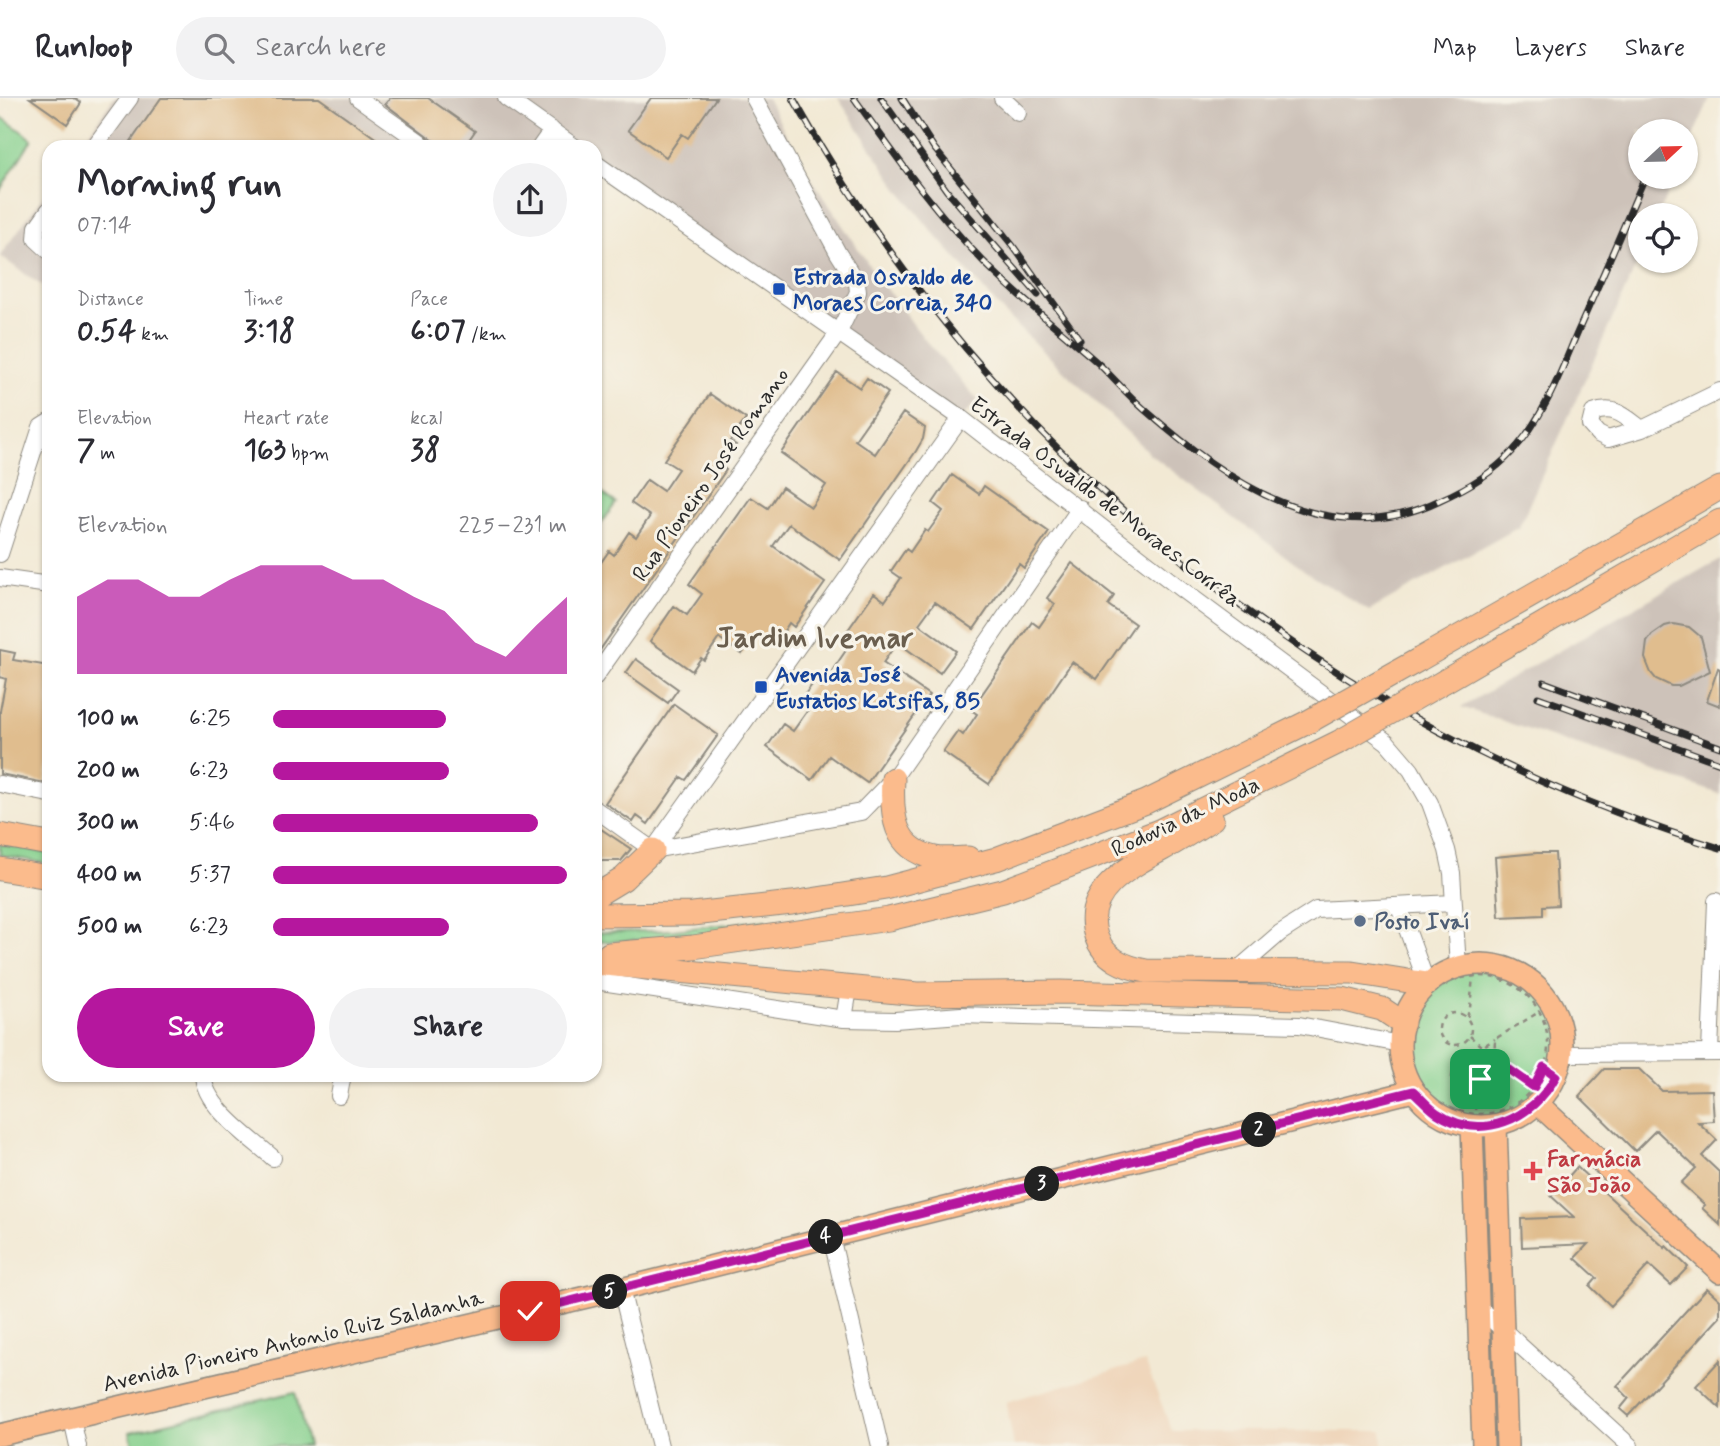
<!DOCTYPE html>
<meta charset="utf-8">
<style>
:root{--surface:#fff;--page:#f2f2f3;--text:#2b2b33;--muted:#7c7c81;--line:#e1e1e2;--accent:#b5179e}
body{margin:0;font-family:Mynerve,sans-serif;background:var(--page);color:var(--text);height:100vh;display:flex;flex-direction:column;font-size:26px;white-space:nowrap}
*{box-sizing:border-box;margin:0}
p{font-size:23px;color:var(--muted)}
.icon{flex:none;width:38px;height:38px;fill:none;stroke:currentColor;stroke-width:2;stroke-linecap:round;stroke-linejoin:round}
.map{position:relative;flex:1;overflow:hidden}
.drawer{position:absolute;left:42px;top:42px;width:560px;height:942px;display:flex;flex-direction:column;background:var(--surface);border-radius:21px;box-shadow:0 2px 5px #0004}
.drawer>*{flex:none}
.needle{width:46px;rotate:68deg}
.buttons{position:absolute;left:1628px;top:21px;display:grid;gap:14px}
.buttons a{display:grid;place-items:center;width:70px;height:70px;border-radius:50%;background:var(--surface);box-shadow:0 2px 5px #0004;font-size:35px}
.pin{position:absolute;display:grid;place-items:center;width:60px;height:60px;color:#fff;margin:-30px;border-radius:14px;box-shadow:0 4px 10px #0006}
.km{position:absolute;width:35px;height:35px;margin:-18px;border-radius:50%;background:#222;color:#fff;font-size:19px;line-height:35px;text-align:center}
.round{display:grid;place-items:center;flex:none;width:74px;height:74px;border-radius:37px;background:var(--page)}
.headline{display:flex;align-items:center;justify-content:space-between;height:119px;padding:0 35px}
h1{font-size:38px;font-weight:700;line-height:52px}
.metrics{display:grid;grid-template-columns:repeat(3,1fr);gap:10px;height:119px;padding:7px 35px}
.metrics div{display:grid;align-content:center}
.metrics b{font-size:30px;font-weight:700}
.metrics small{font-size:19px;font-weight:400}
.metrics p{font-size:19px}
.chart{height:196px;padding:14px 35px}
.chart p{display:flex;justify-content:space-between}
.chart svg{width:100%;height:126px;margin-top:7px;fill:var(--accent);opacity:.7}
.cta{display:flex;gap:14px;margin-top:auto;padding:14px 35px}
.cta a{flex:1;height:80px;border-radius:42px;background:var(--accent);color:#fff;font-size:28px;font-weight:700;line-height:80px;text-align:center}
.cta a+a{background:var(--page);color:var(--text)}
ul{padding:0 35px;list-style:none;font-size:23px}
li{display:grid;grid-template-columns:112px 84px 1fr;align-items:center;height:52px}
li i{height:18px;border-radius:9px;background:var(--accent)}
header{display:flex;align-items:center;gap:42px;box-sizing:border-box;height:98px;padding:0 35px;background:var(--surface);border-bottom:2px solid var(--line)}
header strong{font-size:33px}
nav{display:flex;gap:38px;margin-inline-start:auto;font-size:24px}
.search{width:490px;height:63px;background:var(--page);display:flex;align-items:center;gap:18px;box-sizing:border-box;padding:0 24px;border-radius:38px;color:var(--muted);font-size:26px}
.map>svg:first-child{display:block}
</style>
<header>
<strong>Runloop</strong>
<div class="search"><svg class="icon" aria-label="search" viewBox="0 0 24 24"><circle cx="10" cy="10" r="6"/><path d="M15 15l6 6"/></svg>Search here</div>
<nav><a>Map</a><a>Layers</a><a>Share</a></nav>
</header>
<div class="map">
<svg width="1720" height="1348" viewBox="0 0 1720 1348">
<rect width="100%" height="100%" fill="#f7f3e8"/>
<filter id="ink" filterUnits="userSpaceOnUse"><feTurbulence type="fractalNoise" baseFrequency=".0143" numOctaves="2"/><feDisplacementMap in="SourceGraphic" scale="14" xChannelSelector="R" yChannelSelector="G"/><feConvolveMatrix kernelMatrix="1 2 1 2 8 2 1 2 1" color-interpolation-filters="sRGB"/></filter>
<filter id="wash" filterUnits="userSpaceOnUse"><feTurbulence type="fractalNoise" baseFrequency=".00686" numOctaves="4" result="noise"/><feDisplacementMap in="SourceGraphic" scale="28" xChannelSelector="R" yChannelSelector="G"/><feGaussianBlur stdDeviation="1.57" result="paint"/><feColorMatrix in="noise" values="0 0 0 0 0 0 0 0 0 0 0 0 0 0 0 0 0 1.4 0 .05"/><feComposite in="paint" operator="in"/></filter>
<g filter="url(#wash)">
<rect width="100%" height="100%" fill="#f2e9d4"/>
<path fill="#efd6bb" d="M1145 1264 1172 1333H1382L1383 1348H1014L1006 1304Z"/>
<path fill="#cdc2b9" d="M114 0H767L803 68 873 173 925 242 978 302 961 320 601 70 595 78V49H79Z
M838 0H1710L1685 57V33H1640V79H1675L1658 117H1640V159L1519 429 1369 513 1305 473 1150 356 1008 219 931 132 899 92Z
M49 90V193L0 158Z
M1720 461V696L1461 609Z"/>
<path fill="#85d08d" stroke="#587e5c" stroke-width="2" d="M0 18 32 41 0 92Z
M595 390 616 405 595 434Z
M0 746 49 755V766L0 757Z
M765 822 766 831 674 841 595 844V835L674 832Z
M1400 947a81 81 0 1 1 162 0a81 81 0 1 1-162 0Z
M295 1294 308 1348H133L130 1334Z"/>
<g id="blocks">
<path fill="#e0bd8e" d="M30 0H74L81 5 67 26Z
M161 0H319L388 49H127Z
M390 0H428L475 33 464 49H442L385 6Z
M651 0H716L688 40 682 36 666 59 628 32Z
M837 274 860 290 867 280 888 295 855 342 875 356 903 315 925 330 923 341 916 353 840 462 789 426 773 448 825 485 794 529 789 525 775 547 757 535 742 556 719 540 704 562 701 560 692 573 650 543 674 508 687 517 702 496 689 486 751 399 768 410 782 389 811 409 826 387 781 355Z
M710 296 746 321 730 343 736 347 721 368 726 372 595 559V473L609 453 614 457 629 434 636 439 650 418 631 405 647 382 663 393 678 371 664 362Z
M952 377 979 396 984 388 1049 434 1024 470 1019 466 974 531 935 504 919 526 956 553 940 575 897 544 883 565 929 597 867 685 829 658 812 682 767 649 783 626 793 633 808 612 798 606 814 584 821 589 851 545 843 539 874 495 885 503 901 480 891 473 906 451 910 454 925 432 928 434 943 413 933 405Z
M1072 465 1114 498 1108 507 1135 526 1097 581 1072 564 989 686 943 654 958 633 963 637 977 616 971 612 1032 524 1039 529 1055 506 1047 500Z
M1673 526 1689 529 1701 539 1710 573 1679 588H1671L1656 581 1651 575 1645 560 1647 544 1652 537 1665 528Z
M0 552 15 555 13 562 49 568V665L45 685 0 676V613L6 581 0 579Z
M636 561 678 591 668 605 626 575Z
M1718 570 1720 571V608L1707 603Z
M674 606 718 637 686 682 681 679 648 726 637 718 633 724 605 705Z
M595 727 631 751 621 763H595Z
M1537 755H1555L1558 807 1543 808V817L1499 819 1495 759Z
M1604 971H1639L1662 993 1712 992 1714 1023 1698 1024 1717 1042 1702 1058 1720 1075V1127L1702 1110 1705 1107 1681 1085 1696 1070 1656 1032 1635 1053 1579 998Z
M1577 1069 1665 1150 1666 1148 1688 1169 1671 1187 1649 1167 1611 1208 1590 1188 1597 1180 1575 1160 1588 1146 1522 1149 1521 1121 1574 1119 1551 1098Z
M1707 1190 1720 1202V1219L1628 1318 1620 1311 1629 1300 1617 1288Z
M1720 1262V1310L1696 1288Z"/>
</g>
</g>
<g filter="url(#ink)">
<use href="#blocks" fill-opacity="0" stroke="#8e8a80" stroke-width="2"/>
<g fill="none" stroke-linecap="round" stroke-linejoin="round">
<defs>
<path id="minor" d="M358 0 420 44 423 49
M506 0 575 49
M1002 0 1018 15
M94 49 130 0
M540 49 552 32
M595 65 961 320 1181 491 1387 644 1411 672 1430 705 1447 752 1452 775 1458 869
M49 112 37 129 36 141 49 153
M1642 331C1624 318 1615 307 1593 315L1590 327 1598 336 1608 341 1642 331 1720 293
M0 456 41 329 49 324
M0 480 49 487
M595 579 839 234 858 194 857 185 838 155 754 0
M0 686 49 696
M595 711 653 752 861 714 893 681 1080 410
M653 752 961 320
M1399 809 1427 886
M1236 873 1280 835 1316 812 1453 805
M595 883 844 921 849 891
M844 921 895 922 961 917 1299 927 1400 946
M1710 954 1716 803
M1561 956 1720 955
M203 976C203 1008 251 1040 273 1060
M339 998 343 976
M831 1138 880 1348
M621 1191 660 1348
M1478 1209 1630 1348
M72 1321 78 1348"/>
<path id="major" d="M1400 947a81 81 0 1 1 162 0a81 81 0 1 1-162 0Z
M1537 1005 1720 1174
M1496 1027 1507 1348
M1472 1028 1483 1348
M0 1337 621 1191 1413 993"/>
<path id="highway" d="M1420 561 1720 390
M1445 583 1720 423
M893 681C891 716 893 751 935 760 945 762 958 760 968 760
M1212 721C1198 730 1184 739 1170 747 1137 765 1080 791 1096 838 1104 861 1125 869 1146 873L1352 874 1427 886
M0 737 49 746
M0 771 49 779
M595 798 623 781 653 752
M595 817 693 816 792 805 886 790 996 761 1146 704 1308 624
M609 856 693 849 889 821 1003 793 1159 733 1341 643
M595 865 918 896 1060 894 1342 901 1382 911 1403 925"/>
</defs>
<use href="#minor" stroke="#8e8a80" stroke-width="18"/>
<use href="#major" stroke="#8e8a80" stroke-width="24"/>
<use href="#highway" stroke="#8e8a80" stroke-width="25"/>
<path stroke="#8e8a80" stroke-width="2.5" stroke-dasharray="5 5" stroke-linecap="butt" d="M1410 947a69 69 0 1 1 138 0a69 69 0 1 1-138 0Z
M1439 931a16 16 0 1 1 32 0a16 16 0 1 1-32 0Z
M1467 919 1470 910 1473 878
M1470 938 1482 949 1495 941
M1452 980a14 14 0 1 1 28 0a14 14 0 1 1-28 0Z
M1544 969 1556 978
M1481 975 1484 966 1494 961 1482 949
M1533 988 1494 961 1495 941 1539 914
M1475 1012 1479 993 1477 988"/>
<use href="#minor" stroke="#fff" stroke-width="16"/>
<use href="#major" stroke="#fbbb8c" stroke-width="21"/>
<use href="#highway" stroke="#fbbb8c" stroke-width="23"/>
<defs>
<path id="rail" d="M793 0C991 357 1329 631 1720 750
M854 0C895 57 934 113 983 163 1020 201 1061 232 1100 267 1115 282 1129 298 1145 312 1227 384 1329 456 1440 402 1465 391 1493 375 1512 354 1544 320 1560 275 1578 233 1601 182 1623 130 1645 79
M881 0 947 93 1038 197
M902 0 934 50 1013 148 1080 242
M1664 33 1665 31
M1544 584 1720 649
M1538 599 1720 665"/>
</defs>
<use href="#rail" stroke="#2b2b2b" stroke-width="7"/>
<use href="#rail" stroke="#f7f3e8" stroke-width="4.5" stroke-dasharray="13" stroke-linecap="butt"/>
<defs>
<path id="highway-bridge" d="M1308 624 1420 561
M1341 643 1445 583"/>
</defs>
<use href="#highway-bridge" stroke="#8e8a80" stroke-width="25" stroke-linecap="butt"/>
<use href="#highway-bridge" stroke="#fbbb8c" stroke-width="23"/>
</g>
</g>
<g fill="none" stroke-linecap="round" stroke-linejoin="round" filter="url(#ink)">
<defs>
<path id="route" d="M530 1213 1413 993C1421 1000 1428 1009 1437 1015 1481 1045 1533 1021 1556 978L1544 969 1534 989 1494 961 1484 966 1480 981"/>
</defs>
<use href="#route" stroke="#fff" stroke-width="14"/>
<use href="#route" stroke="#b5179e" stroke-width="9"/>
</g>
<g fill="#1a4fb4" stroke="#f7f3e8" stroke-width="2.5">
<rect x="772" y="184" width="14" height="14" rx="3.5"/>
<rect x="754" y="582" width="14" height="14" rx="3.5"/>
</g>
<circle fill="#5c6f8a" stroke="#f7f3e8" stroke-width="2.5" cx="1360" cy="823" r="7"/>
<path fill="#e0444e" stroke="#f7f3e8" stroke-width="2.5" d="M1529.5 1062.5h7v7h7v7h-7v7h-7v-7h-7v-7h7z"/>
<g text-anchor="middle" stroke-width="6" stroke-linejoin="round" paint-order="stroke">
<g font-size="23" font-weight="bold" fill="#164399" stroke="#f7f3e8" text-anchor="start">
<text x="793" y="186">Estrada Osvaldo de<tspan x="793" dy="26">Moraes Correia, 340</tspan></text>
<text x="775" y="584">Avenida José<tspan x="775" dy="26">Eustatios Kotsifas, 85</tspan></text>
</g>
<g font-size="23" fill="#2b2b2b" stroke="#f7f3e8">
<text transform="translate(710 376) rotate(-55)" y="8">Rua Pioneiro José Romano</text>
<text transform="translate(1106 403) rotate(37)" y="8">Estrada Oswaldo de Moraes Corrêa</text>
<text transform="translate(1185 718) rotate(-25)" y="8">Rodovia da Moda</text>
<text transform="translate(293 1242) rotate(-13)" y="8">Avenida Pioneiro Antonio Ruiz Saldanha</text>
</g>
<g font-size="23" font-weight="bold" fill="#4e5e75" stroke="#f7f3e8" text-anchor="start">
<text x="1374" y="831">Posto Ivaí</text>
</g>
<g font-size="23" font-weight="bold" fill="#be3a42" stroke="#f7f3e8" text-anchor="start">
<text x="1547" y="1068">Farmácia<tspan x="1547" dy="26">São João</tspan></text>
</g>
<g font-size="30" font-weight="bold" fill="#6a5e4e" stroke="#f7f3e8">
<text x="815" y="549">Jardim Ivemar</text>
</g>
</g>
</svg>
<div class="buttons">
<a><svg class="needle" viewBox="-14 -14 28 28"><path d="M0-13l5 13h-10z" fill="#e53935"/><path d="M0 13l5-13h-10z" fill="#7c7c81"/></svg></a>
<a><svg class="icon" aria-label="locate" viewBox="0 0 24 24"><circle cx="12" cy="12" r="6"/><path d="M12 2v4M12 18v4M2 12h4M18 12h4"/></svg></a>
</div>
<div class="pin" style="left:1480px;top:981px;background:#1e9e55"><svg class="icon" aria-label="arrive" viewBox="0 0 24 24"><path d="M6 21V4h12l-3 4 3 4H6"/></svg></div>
<div class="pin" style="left:530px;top:1213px;background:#d93025"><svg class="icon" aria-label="check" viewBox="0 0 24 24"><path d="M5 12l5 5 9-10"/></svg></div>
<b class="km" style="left:1259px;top:1032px">2</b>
<b class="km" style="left:1042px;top:1086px">3</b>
<b class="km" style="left:826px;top:1139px">4</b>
<b class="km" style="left:610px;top:1194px">5</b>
<section class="drawer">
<div class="headline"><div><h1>Morning run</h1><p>07:14</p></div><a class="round"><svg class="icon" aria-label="share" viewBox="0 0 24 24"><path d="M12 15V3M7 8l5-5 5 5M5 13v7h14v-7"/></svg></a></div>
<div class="metrics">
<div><p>Distance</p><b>0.54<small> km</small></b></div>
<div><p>Time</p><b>3:18</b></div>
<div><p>Pace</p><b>6:07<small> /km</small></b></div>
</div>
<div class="metrics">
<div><p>Elevation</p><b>7<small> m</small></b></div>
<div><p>Heart rate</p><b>163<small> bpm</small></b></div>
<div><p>kcal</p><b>38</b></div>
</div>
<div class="chart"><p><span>Elevation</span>225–231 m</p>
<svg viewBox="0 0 160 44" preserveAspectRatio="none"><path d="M0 44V17L10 11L20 11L30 17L40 17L50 11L60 6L70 6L80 6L90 11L100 11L110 17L120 22L130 33L140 38L150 27L160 17V44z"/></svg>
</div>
<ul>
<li><b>100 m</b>6:25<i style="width:59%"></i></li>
<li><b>200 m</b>6:23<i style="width:60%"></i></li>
<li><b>300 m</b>5:46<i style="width:90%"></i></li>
<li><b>400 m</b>5:37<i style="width:100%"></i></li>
<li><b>500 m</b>6:23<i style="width:60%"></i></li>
</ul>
<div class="cta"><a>Save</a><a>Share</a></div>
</section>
</div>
